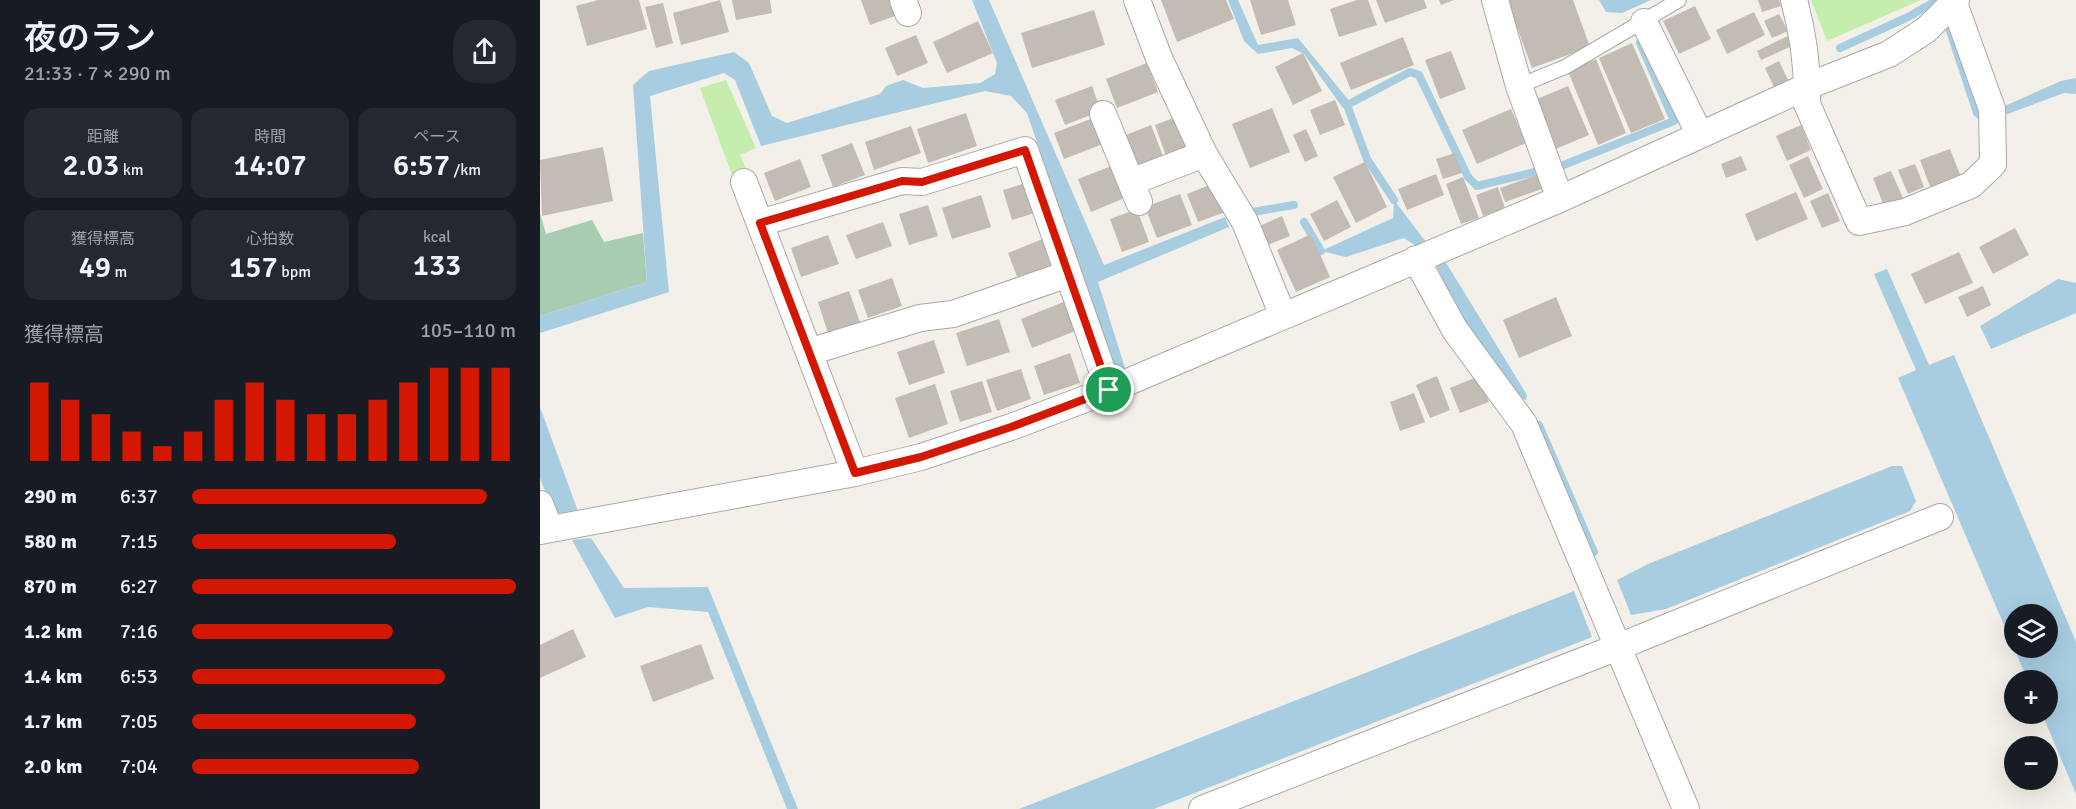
<!DOCTYPE html>
<html lang="ja">
<meta charset="utf-8">
<style>
:root{--surface:#171b24;--page:#242831;--text:#f1f3f6;--muted:#9ea1a6;--accent:#d31700}
body{margin:0;font-family:Signika,"Noto Sans JP",sans-serif;background:var(--page);color:var(--text);height:100vh;display:flex;flex-direction:column;font-size:22px;white-space:nowrap}
*{box-sizing:border-box;margin:0}
p{font-size:20px;color:var(--muted)}
.icon{flex:none;width:33px;height:33px;fill:none;stroke:currentColor;stroke-width:2;stroke-linecap:round;stroke-linejoin:round}
.map{position:relative;flex:1;overflow:hidden}
.sheet{display:flex;flex-direction:column;background:var(--surface);width:540px}
.sheet>*{flex:none}
.fabs{position:absolute;left:1464px;top:604px;display:grid;gap:12px}
.fabs a{display:grid;place-items:center;width:54px;height:54px;border-radius:50%;background:var(--surface);box-shadow:0 6px 24px #0002;font-size:30px}
.pin{position:absolute;display:grid;place-items:center;width:51px;height:51px;color:#fff;margin:-26px;border:3px solid #fff;border-radius:50%;box-shadow:0 2px 6px #0007}
.round{display:grid;place-items:center;flex:none;width:63px;height:63px;border-radius:24px;background:var(--page)}
.summary{display:flex;align-items:center;justify-content:space-between;height:102px;padding:0 24px}
h1{font-size:33px;font-weight:600;line-height:45px}
.stats{display:grid;grid-template-columns:repeat(3,1fr);gap:9px;height:102px;padding:6px 24px}
.stats div{display:grid;align-content:center;border-radius:15px;background:var(--page);text-align:center}
.stats b{font-size:30px;font-weight:600}
.stats small{font-size:16px;font-weight:400}
.stats p{font-size:16px}
.chart{height:168px;padding:12px 24px}
.chart p{display:flex;justify-content:space-between}
.chart svg{width:100%;height:108px;margin-top:6px;stroke:var(--accent);stroke-width:6}
ul{padding:0 24px;list-style:none;font-size:20px}
li{display:grid;grid-template-columns:96px 72px 1fr;align-items:center;height:45px}
li i{height:15px;border-radius:8px;background:var(--accent)}
main{display:flex;flex:1;min-height:0}
.map>svg:first-child{display:block}
</style>
<main>
<section class="sheet">
<div class="summary"><div><h1>夜のラン</h1><p>21:33 · 7 × 290 m</p></div><a class="round"><svg class="icon" aria-label="share" viewBox="0 0 24 24"><path d="M12 15V3M7 8l5-5 5 5M5 13v7h14v-7"/></svg></a></div>
<div class="stats">
<div><p>距離</p><b>2.03<small> km</small></b></div>
<div><p>時間</p><b>14:07</b></div>
<div><p>ペース</p><b>6:57<small> /km</small></b></div>
</div>
<div class="stats">
<div><p>獲得標高</p><b>49<small> m</small></b></div>
<div><p>心拍数</p><b>157<small> bpm</small></b></div>
<div><p>kcal</p><b>133</b></div>
</div>
<div class="chart"><p><span>獲得標高</span>105–110 m</p>
<svg viewBox="0 0 160 44" preserveAspectRatio="none"><path d="M5 44V12M15 44V19M25 44V25M35 44V32M45 44V38M55 44V32M65 44V19M75 44V12M85 44V19M95 44V25M105 44V25M115 44V19M125 44V12M135 44V6M145 44V6M155 44V6"/></svg>
</div>
<ul>
<li><b>290 m</b>6:37<i style="width:91%"></i></li>
<li><b>580 m</b>7:15<i style="width:63%"></i></li>
<li><b>870 m</b>6:27<i style="width:100%"></i></li>
<li><b>1.2 km</b>7:16<i style="width:62%"></i></li>
<li><b>1.4 km</b>6:53<i style="width:78%"></i></li>
<li><b>1.7 km</b>7:05<i style="width:69%"></i></li>
<li><b>2.0 km</b>7:04<i style="width:70%"></i></li>
</ul>
</section>
<div class="map">
<svg width="1536" height="809" viewBox="0 0 1536 809">
<rect width="100%" height="100%" fill="#f2f0e8"/>
<path fill="#c5edad" d="M1271 0H1381L1287 41Z
M186 80 216 148 200 155 206 169 192 175 160 88Z"/>
<path fill="#a8ccb2" d="M0 213 6 234 52 220 64 242 103 233 107 282 0 316Z"/>
<path fill="#a8cde1" fill-rule="evenodd" d="M432 0H449L564 265 685 217 689 227 558 282 585 368 575 372 487 113 471 96 445 91 221 146 195 80 184 73 110 96 129 292 0 333V316L107 282 93 85 109 71 194 52 209 63 232 116 247 123 340 94 346 86 363 80 383 88 440 83 455 74 457 63Z
M688 0H698L718 45 758 38 811 103 803 108 764 54 752 48 718 54 704 41Z
M1059 0H1111L1082 13 1066 12Z
M1536 78V94L1524 93 1462 116 1460 108 1521 81Z
M854 200 886 242 876 246 864 238 806 257 781 251 853 218Z
M905 261 987 395 986 400 980 398 920 315 896 265Z
M1347 269 1389 365 1414 355 1536 642V794L1502 714H1508V681H1488L1358 378 1376 370 1334 274ZM1474 615H1508V648H1474Z
M1518 279 1536 283V313L1451 349 1440 326Z
M0 407 39 514 26 517 13 512 0 478Z
M1352 466H1362L1376 501 1370 511 1126 609 1091 615 1077 580 1108 564Z
M51 538 84 588 168 587 258 809H247L168 612 108 607 75 618 32 540Z
M1034 591 1052 637 614 809H479Z"/>
<g fill="none" stroke-linecap="round" stroke-linejoin="round">
<path stroke="#a8cde1" stroke-width="8" d="M1410 31 1437 113 1443 117
M1300 48 1368 17 1394 2
M1021 166 1134 121 1100 43
M854 200 827 159 807 105 870 72 879 75 928 177 937 186 999 171
M712 212 754 205
M764 222 781 251
M999 425 1054 552"/>
</g>
<path fill="#c3bcb4" d="M58 0H99L107 29 47 46 36 6Z
M180 0 189 32 141 45 133 13Z
M192 0H230L232 13 196 20Z
M321 0H353L358 15 330 25Z
M621 0H686L694 19 637 42Z
M710 0H748L756 25 721 35Z
M817 0H828L837 25 799 37 790 9Z
M836 0H884L887 8 845 23Z
M899 0H914L901 5Z
M967 0H1033L1050 47 992 68Z
M1218 0H1239L1241 6 1222 12Z
M123 3 133 43 116 48 105 7Z
M1155 6 1171 39 1139 54 1123 21Z
M554 10 565 45 492 68 481 33Z
M1214 12 1225 35 1187 54 1176 30Z
M1239 14 1248 31 1232 38 1224 21Z
M438 21 453 53 407 73 393 42Z
M376 35 388 63 357 76 345 48Z
M1248 36 1252 46 1221 60 1217 51Z
M863 37 874 65 811 90 800 63Z
M1092 43 1125 119 1091 133 1059 58Z
M911 51 926 89 900 99 885 60Z
M763 53 782 91 753 105 735 67Z
M1056 59 1086 133 1058 145 1028 71Z
M1239 61 1248 80 1234 87 1225 68Z
M607 63 618 92 577 108 566 79Z
M552 86 561 111 525 125 515 100Z
M1028 86 1049 135 1013 150 992 101Z
M795 100 805 125 780 135 770 110Z
M732 108 750 152 710 168 692 124Z
M971 109 986 143 937 164 922 130Z
M426 113 437 146 388 163 377 129Z
M641 115 653 145 626 156 615 125Z
M553 118 563 144 524 159 514 133Z
M611 125 623 156 598 166 586 135Z
M1261 125 1271 150 1247 161 1236 136Z
M371 126 381 153 334 170 325 142Z
M766 129 778 156 765 162 753 135Z
M312 143 325 175 293 187 281 155Z
M63 147 73 201 2 216 0 160Z
M1410 149 1421 177 1391 189 1380 160Z
M915 153 922 173 903 179 896 159Z
M1201 156 1207 170 1186 178 1181 164Z
M1268 156 1283 189 1264 198 1249 165Z
M260 159 271 187 235 201 224 173Z
M825 162 847 207 816 223 793 177Z
M1375 164 1384 187 1368 194 1358 170Z
M574 165 587 197 551 212 538 179Z
M1351 171 1363 198 1344 206 1333 178Z
M896 174 904 195 867 210 858 189Z
M997 175 1002 189 965 202 960 188Z
M923 177 939 218 921 224 906 184Z
M489 182 498 212 472 220 463 190Z
M677 182 688 211 658 222 647 194Z
M958 187 965 208 943 216 936 195Z
M1256 192 1268 219 1216 241 1205 214Z
M1288 193 1300 221 1282 228 1270 201Z
M640 194 652 225 617 238 605 207Z
M441 195 451 227 412 239 402 208Z
M797 200 811 227 784 241 770 214Z
M388 205 398 236 369 245 359 214Z
M597 209 609 242 582 252 570 219Z
M742 216 750 236 725 246 717 227Z
M343 222 352 246 316 259 306 235Z
M1475 228 1489 255 1453 274 1439 247Z
M771 234 790 277 756 292 737 250Z
M288 235 299 264 261 277 251 248Z
M505 238 515 264 478 279 468 253Z
M1419 252 1433 283 1385 304 1371 274Z
M352 278 362 306 328 318 318 290Z
M1443 286 1451 305 1427 317 1418 297Z
M309 291 320 322 288 333 278 302Z
M1016 297 1032 336 979 358 963 320Z
M526 301 538 330 492 348 481 319Z
M459 319 470 352 427 366 416 333Z
M394 340 405 373 369 385 357 352Z
M530 353 540 383 504 395 494 366Z
M481 369 491 399 457 411 446 380Z
M897 376 910 410 890 418 876 385Z
M939 376 949 402 920 413 910 388Z
M442 381 452 412 420 422 410 391Z
M395 384 408 424 369 438 355 398Z
M874 393 885 422 860 431 850 402Z
M33 629 46 657 0 678V645Z
M161 644 174 679 113 702 100 666Z"/>
<g fill="none" stroke-linecap="round" stroke-linejoin="round">
<defs>
<path id="service" d="M979 86 1025 67 1139 0"/>
<path id="minor" d="M363 0 368 13
M597 0 619 58 664 154 705 222 743 316
M955 0 979 86 1020 199
M1254 0C1263 33 1268 69 1267 104L1319 222 1365 212 1431 185 1453 164 1452 109 1414 3
M1104 22 1160 135
M563 114 599 202
M204 182 315 473
M591 182 664 154
M220 223 362 181 382 182 485 150 569 390
M876 259 915 330 984 424 1146 809
M269 352 380 318 413 314 528 274
M0 504 10 529
M0 531 315 473 381 457 471 427 569 390 1020 199 1268 86 1349 54 1386 30 1416 0
M662 809 1078 647 1400 517"/>
</defs>
<use href="#service" stroke="#a9a9a9" stroke-width="16"/>
<use href="#minor" stroke="#a9a9a9" stroke-width="28"/>
<use href="#service" stroke="#fff" stroke-width="14"/>
<use href="#minor" stroke="#fff" stroke-width="26"/>
</g>
<g fill="none" stroke-linecap="round" stroke-linejoin="round">
<defs>
<path id="route" d="M485 150 569 390 471 427 381 457 315 473 220 223 362 181 382 182Z"/>
</defs>
<use href="#route" stroke="#fff" stroke-width="12"/>
<use href="#route" stroke="#d31700" stroke-width="8"/>
</g>
</svg>
<div class="fabs">
<a><svg class="icon" aria-label="layers" viewBox="0 0 24 24"><path d="M12 4l9 5-9 5-9-5zM3 14l9 5 9-5"/></svg></a>
<a>+</a>
<a>−</a>
</div>
<div class="pin" style="left:569px;top:390px;background:#1e9e55"><svg class="icon" aria-label="arrive" viewBox="0 0 24 24"><path d="M6 21V4h12l-3 4 3 4H6"/></svg></div>
</div>
</main>
